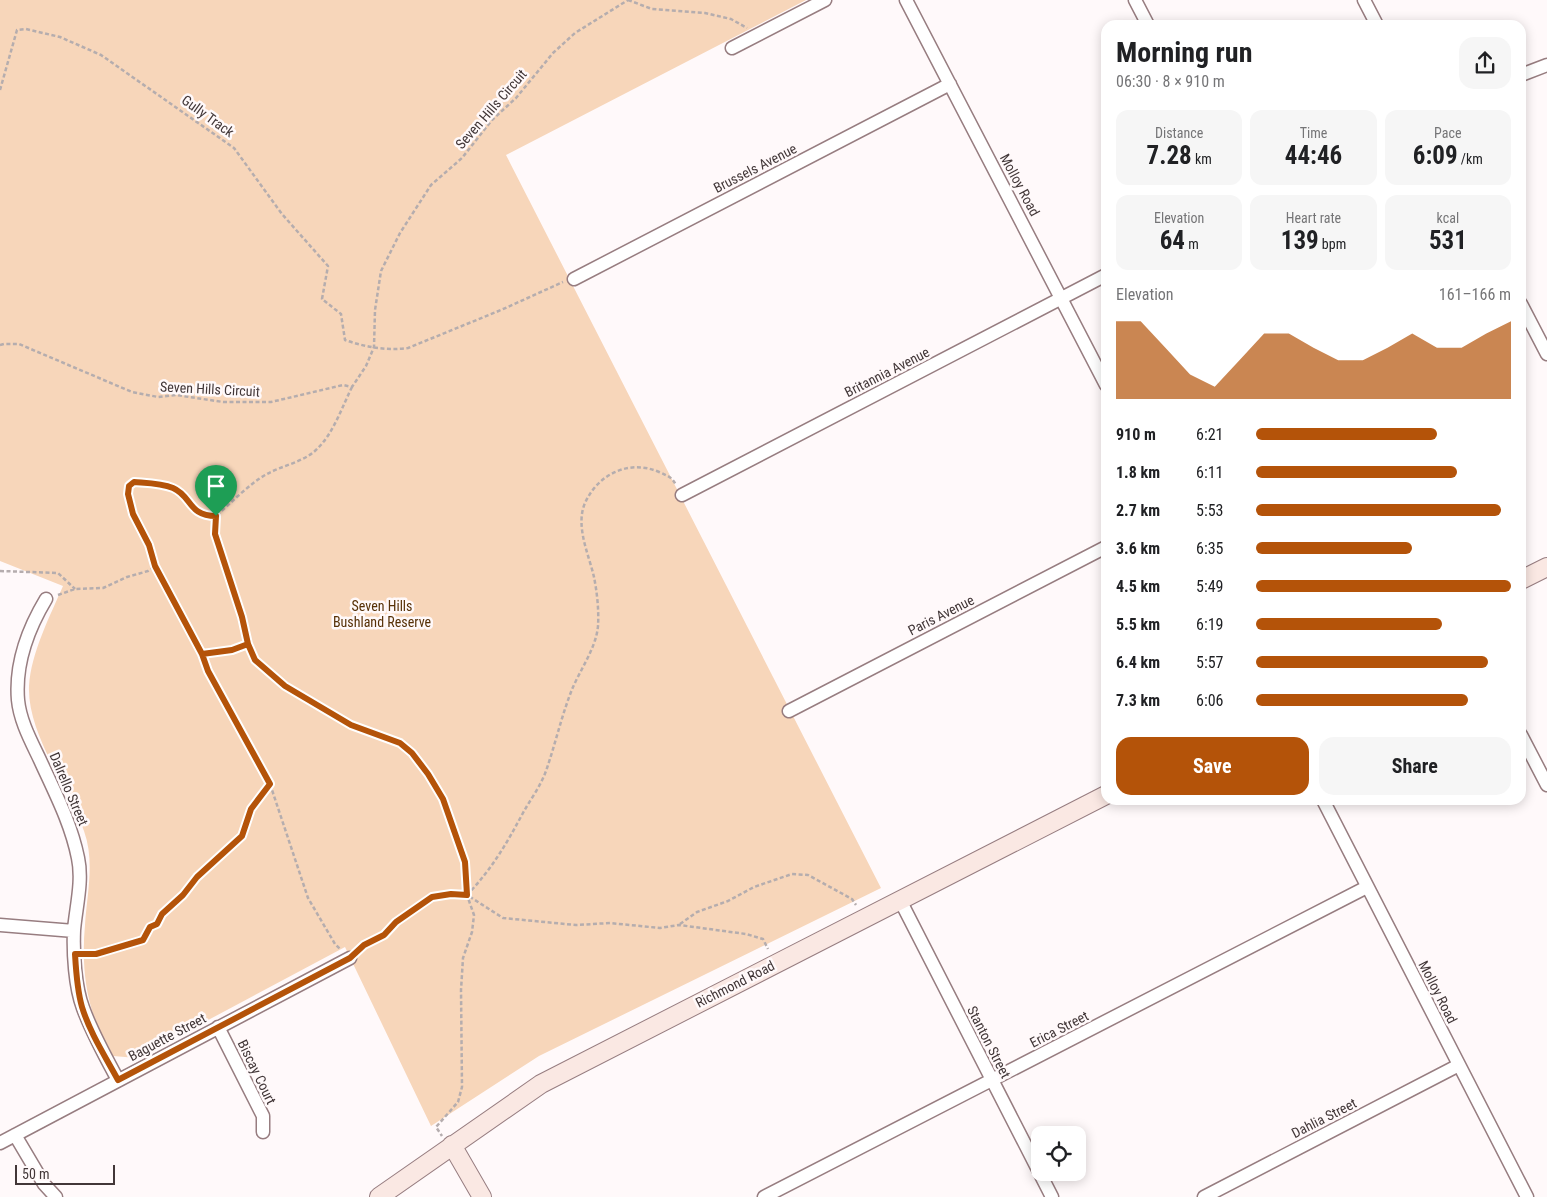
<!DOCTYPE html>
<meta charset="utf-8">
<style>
:root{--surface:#fff;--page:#f6f6f6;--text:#202124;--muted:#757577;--accent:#b45309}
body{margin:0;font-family:"Roboto Condensed",sans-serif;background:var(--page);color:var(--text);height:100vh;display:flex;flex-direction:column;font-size:19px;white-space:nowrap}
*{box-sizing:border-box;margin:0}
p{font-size:16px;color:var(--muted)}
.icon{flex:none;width:28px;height:28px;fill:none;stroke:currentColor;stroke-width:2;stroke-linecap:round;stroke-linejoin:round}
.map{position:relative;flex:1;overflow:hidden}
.panel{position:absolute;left:1101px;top:20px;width:425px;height:785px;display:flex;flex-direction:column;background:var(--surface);border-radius:15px;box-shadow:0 2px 12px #0003}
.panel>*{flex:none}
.controls{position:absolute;left:1031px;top:1126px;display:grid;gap:10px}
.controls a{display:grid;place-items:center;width:55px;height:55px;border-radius:10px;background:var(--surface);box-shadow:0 2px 12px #0003;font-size:25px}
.scale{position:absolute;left:15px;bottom:12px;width:100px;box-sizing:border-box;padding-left:5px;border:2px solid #423738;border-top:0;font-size:14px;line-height:18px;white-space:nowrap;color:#423738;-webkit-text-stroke:4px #fff9fa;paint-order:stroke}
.pin{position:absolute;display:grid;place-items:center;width:42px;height:42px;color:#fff;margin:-51px -21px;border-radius:50% 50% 50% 0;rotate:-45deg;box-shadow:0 0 5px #0007}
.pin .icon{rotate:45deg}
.round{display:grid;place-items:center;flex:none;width:52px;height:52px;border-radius:15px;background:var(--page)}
.summary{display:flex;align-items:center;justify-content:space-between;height:85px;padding:0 15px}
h1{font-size:28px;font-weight:700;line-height:38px}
.stats{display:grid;grid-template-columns:repeat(3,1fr);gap:8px;height:85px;padding:5px 15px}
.stats div{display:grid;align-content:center;border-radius:12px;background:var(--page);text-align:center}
.stats b{font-size:25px;font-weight:700}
.stats small{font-size:14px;font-weight:400}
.stats p{font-size:14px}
.chart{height:140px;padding:10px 15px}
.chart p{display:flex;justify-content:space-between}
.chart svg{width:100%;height:90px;margin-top:5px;fill:var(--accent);opacity:.7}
.button{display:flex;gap:10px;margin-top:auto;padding:10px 15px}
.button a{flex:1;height:58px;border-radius:15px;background:var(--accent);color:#fff;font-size:20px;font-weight:700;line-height:58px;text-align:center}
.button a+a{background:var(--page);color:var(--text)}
ul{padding:0 15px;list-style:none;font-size:16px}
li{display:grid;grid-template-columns:80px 60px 1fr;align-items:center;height:38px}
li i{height:12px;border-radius:6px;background:var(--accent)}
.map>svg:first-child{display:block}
</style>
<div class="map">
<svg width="1547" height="1197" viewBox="0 0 1547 1197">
<rect width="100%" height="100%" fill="#fff9fa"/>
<path fill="#f7d6ba" d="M0 0H806L506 155 881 888 539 1056 431 1126 345 947 137 1058 113 1056C108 1045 101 1034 96 1022 84 991 82 957 85 925 87 893 95 862 84 831 68 787 27 733 29 686 31 653 50 616 63 586L0 561Z"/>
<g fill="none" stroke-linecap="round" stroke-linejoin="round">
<defs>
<path id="street" d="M906 0 1106 385
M1135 0 1148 25
M1364 0 1377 25
M732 48 825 0
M1521 75 1547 65
M574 279 950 84
M1521 304 1547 354
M682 495 1106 275
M46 599C28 629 15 664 18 700 20 721 31 741 40 760 55 793 71 823 78 858 83 881 76 907 74 930 73 953 75 987 83 1008 92 1033 105 1056 118 1080
M789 711 1106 547
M1521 735 1547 785
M1323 800 1527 1197
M900 900 1052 1197
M0 925 74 931
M218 1027 263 1116V1132
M15 1135 44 1184 56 1197
M0 1143 350 958
M764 1197 1367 887
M1204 1197 1459 1065"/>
<path id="secondary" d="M1521 580 1547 567
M452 1145 482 1197
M379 1197 541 1084 1106 795"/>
</defs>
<use href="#street" stroke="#977d80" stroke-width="15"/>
<use href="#secondary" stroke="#977d80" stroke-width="20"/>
<path stroke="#b5adae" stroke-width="2.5" stroke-dasharray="4 2.5" stroke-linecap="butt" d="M628 0 652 9 705 13 731 19 747 28
M0 90 17 30 26 29 60 37 101 55 234 148 282 214 328 266 322 299 341 314 345 340C365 347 386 351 408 348L501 310 563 282
M0 345 4 344H19L132 392 158 397 176 395 223 402H271L343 385 352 387 366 366 374 347 375 310 381 271 400 233 431 185 462 158 492 120 516 98 553 53 575 33 628 0
M352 387C342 407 334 432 318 448 305 462 283 465 267 474 250 483 230 504 216 516L215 534 242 617 248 644 255 660 285 686 322 709 351 725 400 743 412 753 428 774 443 799 465 862 467 895 474 915 472 932 463 958 461 990 462 1087 458 1102 436 1127 442 1136
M155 566 202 654 208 671 270 784 308 898 335 944 340 949
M0 571 58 573 75 589
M58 595 75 589 103 588 127 577 148 571 155 566C151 538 125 515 129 486L134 483C146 483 161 482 173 488 193 496 188 516 216 516
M203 654 232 650 248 644
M467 895C492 869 507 843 524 811 531 799 541 785 546 771 555 745 561 718 571 692 579 671 596 649 598 626 599 610 597 592 594 577 589 555 575 526 585 503 598 474 629 459 659 472 668 476 672 477 676 485
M680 924 697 912 728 901 754 887 792 874 808 875 852 899 856 905
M358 950 364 945 384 935 396 922 432 897 451 894 467 895 503 918 576 925 610 923 660 928 679 925 746 934 763 939 768 949
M86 954H96L143 940 150 927 157 924 162 914 183 895 197 877 242 836 251 809 270 784"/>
<use href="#street" stroke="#fff" stroke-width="12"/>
<use href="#secondary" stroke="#fae8e3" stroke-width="18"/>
</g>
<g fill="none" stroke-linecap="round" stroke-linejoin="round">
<defs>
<path id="route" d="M216 516 215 534 242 617 248 644 232 650 202 654 208 671 270 784 251 809 242 836 197 877 183 895 162 914 157 924 150 927 143 940 96 954H75C76 971 77 990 82 1007 90 1033 105 1056 118 1080L350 958 364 945 384 935 396 922 432 897 451 894 467 895 465 862 443 799 428 774 412 753 400 743 351 725 285 686 255 660 248 644 232 650 202 654 155 566 149 545 133 514 128 494 129 486 134 482C146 483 161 483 173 488 192 496 188 516 216 516"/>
</defs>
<use href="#route" stroke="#fff" stroke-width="10"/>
<use href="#route" stroke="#b45309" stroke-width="6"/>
</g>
<g text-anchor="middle" stroke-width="5" stroke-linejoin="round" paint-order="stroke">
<g font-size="14" fill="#423738" stroke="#fff9fa">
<text transform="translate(491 109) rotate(-49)" y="5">Seven Hills Circuit</text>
<text transform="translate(208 116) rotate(36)" y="5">Gully Track</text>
<text transform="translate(755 168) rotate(-27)" y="5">Brussels Avenue</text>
<text transform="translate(1020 185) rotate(62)" y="5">Molloy Road</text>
<text transform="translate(887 372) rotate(-27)" y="5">Britannia Avenue</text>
<text transform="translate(210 389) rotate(3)" y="5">Seven Hills Circuit</text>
<text transform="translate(941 615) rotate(-27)" y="5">Paris Avenue</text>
<text transform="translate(69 789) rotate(67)" y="5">Dalrello Street</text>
<text transform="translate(735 984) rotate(-27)" y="5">Richmond Road</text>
<text transform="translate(1438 992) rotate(63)" y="5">Molloy Road</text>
<text transform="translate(1059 1029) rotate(-27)" y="5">Erica Street</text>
<text transform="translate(167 1037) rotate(-28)" y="5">Baguette Street</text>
<text transform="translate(989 1042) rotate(63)" y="5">Stanton Street</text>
<text transform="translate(257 1072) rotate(64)" y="5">Biscay Court</text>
<text transform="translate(1324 1118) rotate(-27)" y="5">Dahlia Street</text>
</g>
<g font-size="14" fill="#573107" stroke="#fff9fa">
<text x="382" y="611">Seven Hills<tspan x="382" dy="16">Bushland Reserve</tspan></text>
</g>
</g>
</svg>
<div class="controls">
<a><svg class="icon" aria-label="locate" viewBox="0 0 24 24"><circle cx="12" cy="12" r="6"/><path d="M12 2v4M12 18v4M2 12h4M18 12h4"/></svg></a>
</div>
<div class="scale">50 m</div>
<div class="pin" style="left:216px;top:516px;background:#1e9e55"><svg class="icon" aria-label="arrive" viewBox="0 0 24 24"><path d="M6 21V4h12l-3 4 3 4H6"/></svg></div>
<section class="panel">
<div class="summary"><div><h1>Morning run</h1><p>06:30 · 8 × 910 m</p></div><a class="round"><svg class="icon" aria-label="share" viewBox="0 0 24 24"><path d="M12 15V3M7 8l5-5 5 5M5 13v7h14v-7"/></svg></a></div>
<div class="stats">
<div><p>Distance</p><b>7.28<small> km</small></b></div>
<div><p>Time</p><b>44:46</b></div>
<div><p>Pace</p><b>6:09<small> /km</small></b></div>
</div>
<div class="stats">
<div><p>Elevation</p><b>64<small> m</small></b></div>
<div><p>Heart rate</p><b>139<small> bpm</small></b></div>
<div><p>kcal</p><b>531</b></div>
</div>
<div class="chart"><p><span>Elevation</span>161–166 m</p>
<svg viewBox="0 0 160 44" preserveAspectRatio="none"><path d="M0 44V6L10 6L20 19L30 32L40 38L50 25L60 12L70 12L80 19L90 25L100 25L110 19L120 12L130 19L140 19L150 12L160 6V44z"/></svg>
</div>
<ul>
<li><b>910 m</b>6:21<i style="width:71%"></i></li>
<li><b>1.8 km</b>6:11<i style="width:79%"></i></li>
<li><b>2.7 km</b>5:53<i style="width:96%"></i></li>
<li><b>3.6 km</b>6:35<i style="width:61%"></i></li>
<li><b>4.5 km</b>5:49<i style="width:100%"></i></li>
<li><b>5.5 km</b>6:19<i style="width:73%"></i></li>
<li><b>6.4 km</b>5:57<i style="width:91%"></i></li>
<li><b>7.3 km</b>6:06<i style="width:83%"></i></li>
</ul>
<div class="button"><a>Save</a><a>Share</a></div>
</section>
</div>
